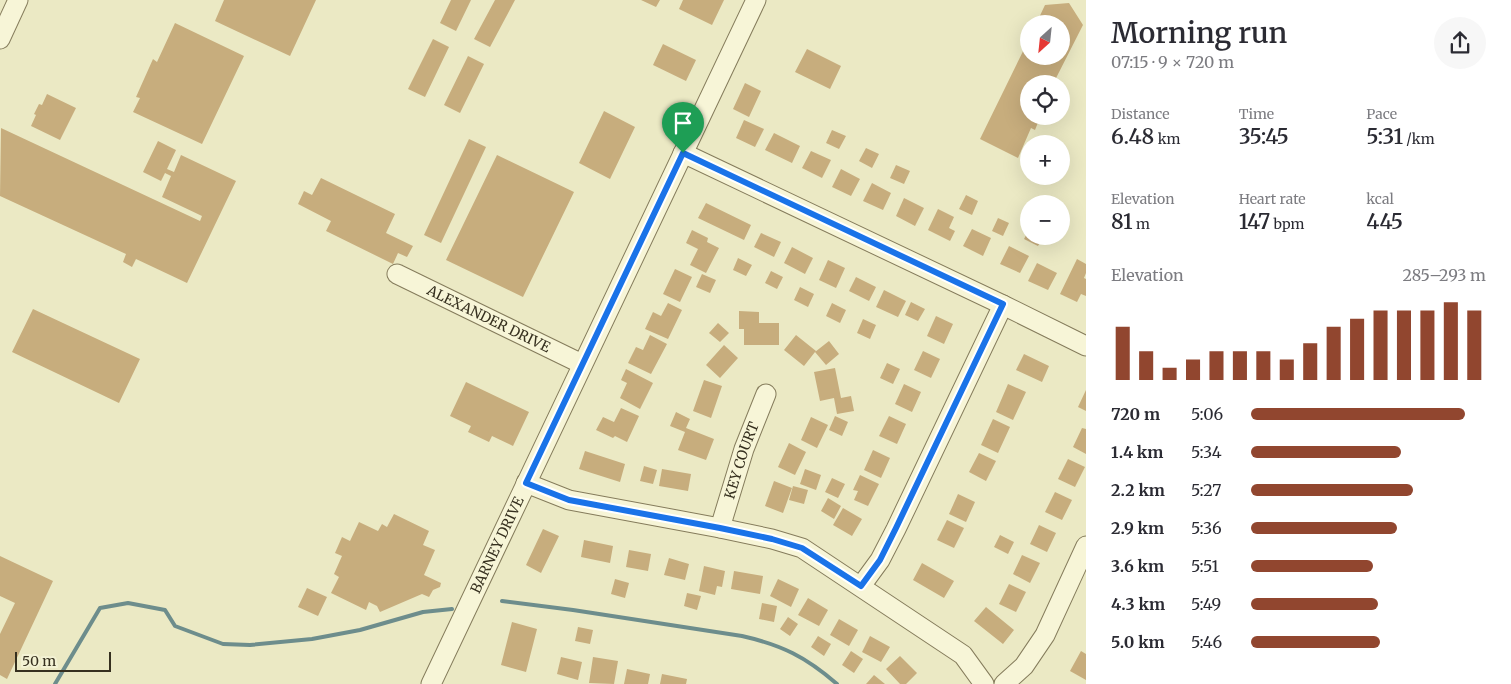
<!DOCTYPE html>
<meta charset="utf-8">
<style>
:root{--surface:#fff;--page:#f7f7f7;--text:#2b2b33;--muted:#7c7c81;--accent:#91462f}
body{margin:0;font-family:Merriweather,serif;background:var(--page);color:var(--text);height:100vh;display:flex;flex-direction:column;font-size:19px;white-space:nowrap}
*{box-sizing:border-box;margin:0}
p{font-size:16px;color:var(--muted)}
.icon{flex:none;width:28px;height:28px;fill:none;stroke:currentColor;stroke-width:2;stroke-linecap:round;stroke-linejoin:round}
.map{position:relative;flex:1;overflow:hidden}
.details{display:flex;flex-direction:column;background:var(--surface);width:425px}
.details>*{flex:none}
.needle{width:32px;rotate:207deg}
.buttons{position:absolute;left:1020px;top:15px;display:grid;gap:10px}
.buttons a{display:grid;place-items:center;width:50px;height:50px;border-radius:50%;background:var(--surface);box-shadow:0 5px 20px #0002;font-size:25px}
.scale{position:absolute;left:15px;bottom:12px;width:96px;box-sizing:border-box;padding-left:5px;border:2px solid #36301f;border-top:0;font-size:14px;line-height:18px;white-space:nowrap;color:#36301f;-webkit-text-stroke:4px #f3f2d4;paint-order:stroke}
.pin{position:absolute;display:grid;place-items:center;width:42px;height:42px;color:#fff;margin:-51px -21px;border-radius:50% 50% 50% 0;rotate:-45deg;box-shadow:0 0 5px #0007}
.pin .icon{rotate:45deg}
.round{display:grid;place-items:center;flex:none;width:52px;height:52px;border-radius:26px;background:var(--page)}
.headline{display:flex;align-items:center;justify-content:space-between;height:85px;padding:0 25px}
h1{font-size:28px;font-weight:600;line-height:38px}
.stats{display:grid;grid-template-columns:repeat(3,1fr);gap:8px;height:85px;padding:5px 25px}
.stats div{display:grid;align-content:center}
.stats b{font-size:21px;font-weight:600}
.stats small{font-size:14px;font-weight:400}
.stats p{font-size:14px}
.chart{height:140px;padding:10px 25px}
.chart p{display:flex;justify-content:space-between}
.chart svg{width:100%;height:90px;margin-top:5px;stroke:var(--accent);stroke-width:6}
ul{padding:0 25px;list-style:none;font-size:16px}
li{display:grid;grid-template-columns:80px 60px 1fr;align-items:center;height:38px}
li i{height:12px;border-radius:6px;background:var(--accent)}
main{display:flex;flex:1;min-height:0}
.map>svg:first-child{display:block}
</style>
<main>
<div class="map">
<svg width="1086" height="684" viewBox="0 0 1086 684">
<rect width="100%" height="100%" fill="#ebe9c4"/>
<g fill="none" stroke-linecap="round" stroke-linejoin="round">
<path stroke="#6d8d8c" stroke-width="4" d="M502 601 573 610 742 636C782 645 806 657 837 684
M55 684 100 608 128 603 165 610 175 626 223 644 250 645 312 639 360 630 423 612 452 609"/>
</g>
<path fill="#c7ad7d" d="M224 0H316L290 56 215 21Z
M451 0H471L456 31 440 23Z
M495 0H515L490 47 474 39Z
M641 0H660L656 7Z
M683 0H724L712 25 679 9Z
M1069 3 1083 25 1053 84H1029V116H1037L1036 118 1039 120 1035 130 1031 128 1018 158 980 139 1029 39V56H1061V24H1036L1045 5Z
M175 23 244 56 202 144 133 112 140 98 136 97 153 59 157 62Z
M433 39 449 47 425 97 408 89Z
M663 44 696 60 686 81 653 65Z
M807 49 841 66 830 89 795 72Z
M468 56 484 64 460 113 444 105Z
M745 83 761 91 749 117 733 109Z
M47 94 76 108 60 140 31 126 36 115 34 114 39 104 42 105Z
M604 111 635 127 610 179 579 163Z
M744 120 764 129 755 147 736 138Z
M1 128 200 221 202 216 162 197 171 176 165 173 161 181 143 172 158 141 176 150 167 169 174 172 181 155 236 181 187 283 136 259 132 267 123 262 126 254 0 196Z
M832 130 846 136 839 149 826 143Z
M774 133 800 146 792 163 765 150Z
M469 139 486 147 441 243 424 235Z
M866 148 879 154 872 168 859 161Z
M811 151 831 160 822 178 802 168Z
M497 155 574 192 523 297 446 260Z
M896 165 910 171 904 184 890 178Z
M841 169 860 179 851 196 832 187Z
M321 178 395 214 386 233 413 246 407 257 398 253 393 264 326 231 331 221 298 204 304 191 312 195Z
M872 183 891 193 883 210 863 201Z
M966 195 978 201 972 215 959 209Z
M904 198 924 208 915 226 896 216Z
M706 203 751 225 744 240 698 218Z
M938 209 954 217 949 228 955 231 950 241 928 230Z
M998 218 1009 223 1003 236 992 231Z
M972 229 991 238 983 256 963 246Z
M692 230 708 238 707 242 719 248 706 273 690 265 698 249 686 243Z
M1029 230V236H1043L1038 246 1024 239Z
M761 233 781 242 774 257 754 247Z
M1009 246 1029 256 1020 273 1000 264Z
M792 247 813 258 805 274 784 263Z
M738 258 752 265 746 276 733 270Z
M1077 259 1086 264V273L1084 278 1086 279V296L1081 294 1077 302 1060 294Z
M828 260 845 268 836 288 819 280Z
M1037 263 1057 273 1048 290 1028 281Z
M675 269 692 277 680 302 663 294Z
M771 271 783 277 777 289 765 283Z
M702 274 716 280 710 293 696 287Z
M856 277 876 287 869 301 849 291Z
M800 287 814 294 808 307 794 300Z
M884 290 906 301 898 317 876 307Z
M911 302 925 309 918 321 905 315Z
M668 303 682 310 668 339 645 329 653 312 661 316Z
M832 303 846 310 840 323 826 316Z
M33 309 140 359 119 403 12 352Z
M739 311 759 312V323H779V345H744V329H739Z
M936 316 953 324 944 344 927 336Z
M863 319 876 325 870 339 857 333Z
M718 323 729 333 720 342 709 333Z
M650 335 667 344 651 374 628 363 636 347 643 350Z
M796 335 816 351 815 352 829 341 839 354 826 365 815 352 804 366 784 350Z
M724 345 738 358 720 378 706 365Z
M923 351 940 359 931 378 914 370Z
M1024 354 1049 366 1042 382 1016 370Z
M887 363 900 369 893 384 880 378Z
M835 368 841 398 851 396 854 411 837 414 834 398 820 401 814 372Z
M626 369 653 383 640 409 620 398 627 383 621 380Z
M704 380 722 386 711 418 693 411Z
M466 382 529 412 513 446 492 436 489 442 468 432 471 426 450 416Z
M904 384 921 392 912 412 895 404Z
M1008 384 1026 392 1013 420 996 412Z
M1086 390V411L1078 407Z
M621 408 639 416 627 442 615 436 613 438 596 430 603 417 614 422Z
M676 412 690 419 686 428 714 439 706 460 678 450 685 432 670 426Z
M835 416 848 422 842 436 829 430Z
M889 416 906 424 897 444 879 436Z
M811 417 828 425 817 448 801 440Z
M993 419 1010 427 998 453 981 445Z
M1082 428 1086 429V454L1073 447Z
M789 443 806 452 795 475 778 467Z
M873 450 890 458 881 478 864 470Z
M585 451 625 464 620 482 579 469Z
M979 453 996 461 986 481 969 472Z
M1068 459 1085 467 1075 487 1058 479Z
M644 466 657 470 653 484 640 481Z
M662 469 691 474 688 491 659 486Z
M805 469 821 475 816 490 800 484Z
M860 475 879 484 868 506 854 500 858 491 853 490Z
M832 478 845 484 838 498 825 492Z
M774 481 792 488 783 513 765 506Z
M793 486 808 490 804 504 789 500Z
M1055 492 1072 500 1062 520 1045 512Z
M958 494 975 502 966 522 949 514Z
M828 498 841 506 834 519 821 511Z
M843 508 862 519 852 536 833 525Z
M394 514 429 531 423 545 435 550 424 575 441 583 440 587 433 590 429 597 422 594 380 612 377 606 369 602 366 610 331 593 339 577 334 574 342 556 335 553 342 537 350 541 359 522 378 531 382 524 387 527Z
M947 520 964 528 954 548 937 540Z
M1039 525 1056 533 1047 552 1030 544Z
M543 529 559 536 541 573 526 565Z
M1000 535 1014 542 1008 554 994 547Z
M584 540 613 546 610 563 581 557Z
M629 550 651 554 648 571 626 567Z
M1022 555 1040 563 1030 583 1013 574Z
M0 556 53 581 7 679 0 675V634L15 603 0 596Z
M669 558 689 564 685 580 664 575Z
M922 563 954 581 944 598 913 580Z
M704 566 725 571 722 587 717 586 715 595 699 591Z
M734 571 763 576 760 594 731 589Z
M615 579 629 583 625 598 611 594Z
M778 579 799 589 791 607 770 596Z
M1009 584 1026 592 1016 612 999 604Z
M307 588 327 597 318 616 298 607Z
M687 593 701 596 697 610 684 606Z
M808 598 828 610 819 626 798 615Z
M762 603 777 606 774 622 759 619Z
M986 607 1014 630 1003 644 974 621Z
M788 617 798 624 790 636 780 629Z
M839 619 858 630 849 646 830 635Z
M512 622 537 629 526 672 501 665Z
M578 627 593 630 590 644 575 641Z
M818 636 831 644 824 656 811 647Z
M870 636 890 647 881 662 862 652Z
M851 651 863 659 854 673 842 665Z
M1081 651 1086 654V680L1070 671Z
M900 656 917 673 906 684H900L886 669Z
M561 657 582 662 578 680 557 674Z
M593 657 618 661 614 684 589 683Z
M627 669 650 674 648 684H624Z
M662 674 687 679 686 684H660Z
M874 675 885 684H866Z"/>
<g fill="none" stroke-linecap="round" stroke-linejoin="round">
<defs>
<g id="minor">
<path d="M0 39 18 0"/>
<path d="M683 153 1003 305 1086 346"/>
<path id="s1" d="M397 274 582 364"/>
<path d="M526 483 569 500 720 528 772 539 802 548 963 655 984 684"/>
<path id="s2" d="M720 528 744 449 766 394"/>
<path d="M861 586 880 560 896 529 1003 305"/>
<path id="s3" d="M431 684 756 0"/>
<path d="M1004 684 1024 666 1045 635 1086 546"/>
</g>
</defs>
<use href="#minor" stroke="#857c5c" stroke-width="21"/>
<use href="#minor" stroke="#f7f5d7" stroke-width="19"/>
</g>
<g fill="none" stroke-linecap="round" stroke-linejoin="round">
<defs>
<path id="route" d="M683 153 1003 304 896 528 880 560 861 586 802 548 772 539 720 528 569 500 526 483Z"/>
</defs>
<use href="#route" stroke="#fff" stroke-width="10"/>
<use href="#route" stroke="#1a73e8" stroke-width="6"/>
</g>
<g text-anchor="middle" stroke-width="5" stroke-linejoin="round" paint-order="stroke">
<g font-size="14" fill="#36301f" stroke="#f3f2d4">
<text dy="5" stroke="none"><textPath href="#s1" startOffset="102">ALEXANDER DRIVE</textPath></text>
<text dy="5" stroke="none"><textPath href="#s2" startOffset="71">KEY COURT</textPath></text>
<text dy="5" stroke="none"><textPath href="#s3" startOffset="154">BARNEY DRIVE</textPath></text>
</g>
</g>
</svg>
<div class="buttons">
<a><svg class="needle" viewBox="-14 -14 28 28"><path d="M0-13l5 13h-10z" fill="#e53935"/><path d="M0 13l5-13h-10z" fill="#7c7c81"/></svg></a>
<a><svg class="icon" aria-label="locate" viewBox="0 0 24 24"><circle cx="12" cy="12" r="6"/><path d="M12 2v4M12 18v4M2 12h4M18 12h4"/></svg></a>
<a>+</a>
<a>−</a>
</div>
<div class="scale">50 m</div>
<div class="pin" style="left:683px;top:153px;background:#1e9e55"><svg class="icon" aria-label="arrive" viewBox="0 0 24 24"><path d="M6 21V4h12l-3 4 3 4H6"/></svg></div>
</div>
<section class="details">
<div class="headline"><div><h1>Morning run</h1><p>07:15 · 9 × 720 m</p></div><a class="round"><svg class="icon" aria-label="share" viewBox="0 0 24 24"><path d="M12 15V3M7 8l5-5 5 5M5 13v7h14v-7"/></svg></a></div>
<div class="stats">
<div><p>Distance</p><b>6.48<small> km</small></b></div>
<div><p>Time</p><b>35:45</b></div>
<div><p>Pace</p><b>5:31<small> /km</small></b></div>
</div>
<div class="stats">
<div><p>Elevation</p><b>81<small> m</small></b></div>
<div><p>Heart rate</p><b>147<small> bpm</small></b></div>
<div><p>kcal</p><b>445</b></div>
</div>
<div class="chart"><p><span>Elevation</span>285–293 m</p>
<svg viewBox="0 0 160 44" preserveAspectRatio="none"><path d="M5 44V18M15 44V30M25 44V38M35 44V34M45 44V30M55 44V30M65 44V30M75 44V34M85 44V26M95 44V18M105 44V14M115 44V10M125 44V10M135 44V10M145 44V6M155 44V10"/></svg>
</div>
<ul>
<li><b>720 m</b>5:06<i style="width:91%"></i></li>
<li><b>1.4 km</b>5:34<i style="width:64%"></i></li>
<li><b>2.2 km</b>5:27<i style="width:69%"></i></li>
<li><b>2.9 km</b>5:36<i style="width:62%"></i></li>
<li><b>3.6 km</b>5:51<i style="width:52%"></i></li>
<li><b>4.3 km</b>5:49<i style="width:54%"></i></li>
<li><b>5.0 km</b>5:46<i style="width:55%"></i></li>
</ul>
</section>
</main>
